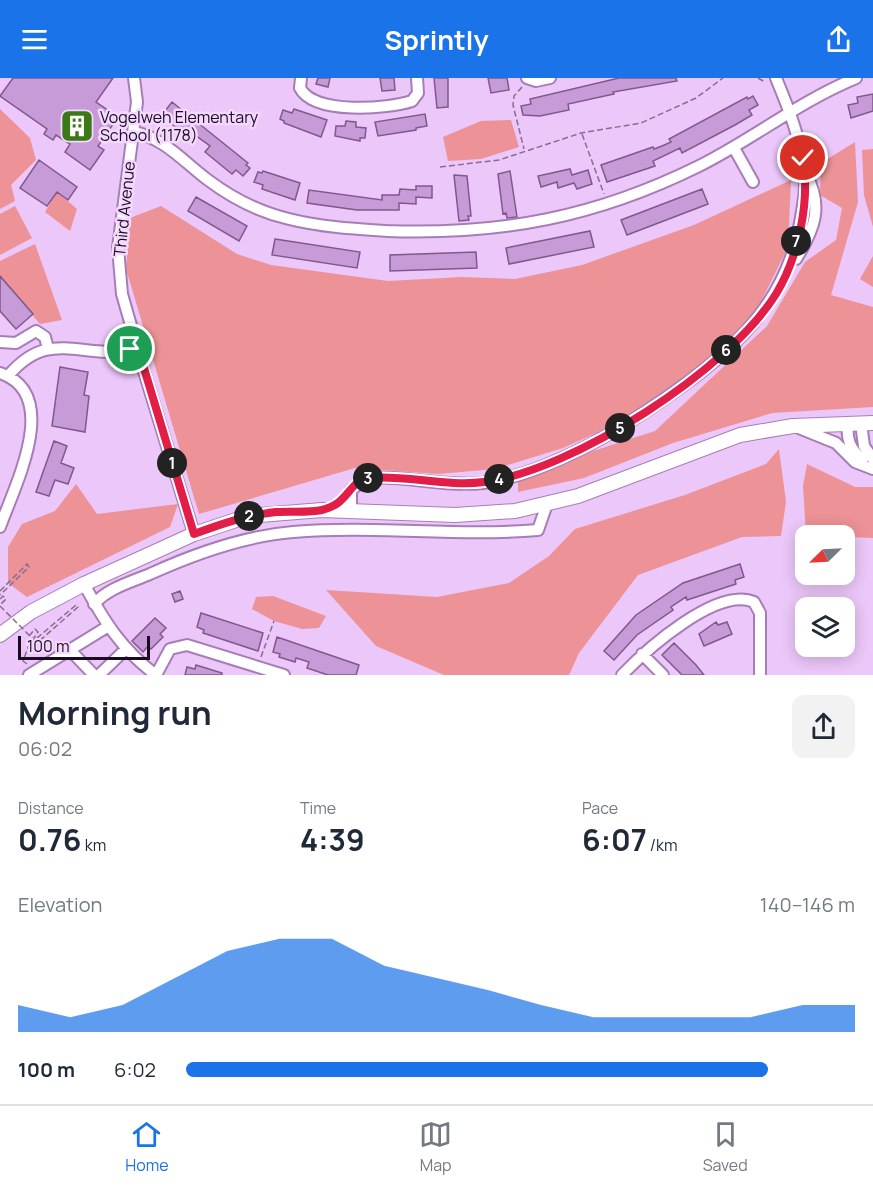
<!DOCTYPE html>
<meta charset="utf-8">
<style>
:root{--surface:#fff;--page:#f2f2f3;--text:#1f2937;--muted:#747a83;--line:#e0e1e3;--accent:#1a73e8}
body{margin:0;font-family:Manrope,sans-serif;background:var(--page);color:var(--text);height:100vh;display:flex;flex-direction:column;font-size:22px;white-space:nowrap}
*{box-sizing:border-box;margin:0}
p{font-size:20px;color:var(--muted)}
.icon{flex:none;width:33px;height:33px;fill:none;stroke:currentColor;stroke-width:2;stroke-linecap:round;stroke-linejoin:round}
.map{position:relative;height:597px;overflow:hidden}
.details{display:flex;flex-direction:column;background:var(--surface);flex:1}
.details>*{flex:none}
.needle{width:39px;rotate:246deg}
.tools{position:absolute;left:795px;top:447px;display:grid;gap:12px}
.tools a{display:grid;place-items:center;width:60px;height:60px;border-radius:12px;background:var(--surface);box-shadow:0 3px 15px #0003;font-size:30px}
.scale{position:absolute;left:18px;bottom:15px;width:132px;box-sizing:border-box;padding-left:6px;border:3px solid #1b0b21;border-top:0;font-size:16px;line-height:21px;white-space:nowrap;color:#1b0b21;-webkit-text-stroke:4px #f4d8fe;paint-order:stroke}
.pin{position:absolute;display:grid;place-items:center;width:51px;height:51px;color:#fff;margin:-26px;border:3px solid #fff;border-radius:50%;box-shadow:0 2px 6px #0007}
.km{position:absolute;width:30px;height:30px;margin:-15px;border-radius:50%;background:#222;color:#fff;font-size:16px;line-height:30px;text-align:center}
.round{display:grid;place-items:center;flex:none;width:63px;height:63px;border-radius:12px;background:var(--page)}
.head{display:flex;align-items:center;justify-content:space-between;height:102px;padding:0 18px}
h1{font-size:33px;font-weight:700;line-height:45px}
.figures{display:grid;grid-template-columns:repeat(3,1fr);gap:9px;height:102px;padding:6px 18px}
.figures div{display:grid;align-content:center}
.figures b{font-size:30px;font-weight:700}
.figures small{font-size:16px;font-weight:400}
.figures p{font-size:16px}
.chart{height:168px;padding:12px 18px}
.chart p{display:flex;justify-content:space-between}
.chart svg{width:100%;height:108px;margin-top:6px;fill:var(--accent);opacity:.7}
ul{padding:0 18px;list-style:none;font-size:20px}
li{display:grid;grid-template-columns:96px 72px 1fr;align-items:center;height:45px}
li i{height:15px;border-radius:8px;background:var(--accent)}
header{display:flex;justify-content:space-between;align-items:center;height:78px;padding:0 18px;background:var(--accent);color:#fff;font-size:27px;font-weight:700}
.tab-bar{display:flex;justify-content:space-around;align-items:center;height:84px;border-top:2px solid var(--line);background:var(--surface);font-size:16px;color:var(--muted)}
.tab-bar a{display:grid;justify-items:center;gap:3px}
.tab-bar .on{color:var(--accent)}
.map>svg:first-child{display:block}
</style>
<header><svg class="icon" aria-label="menu" viewBox="0 0 24 24"><path d="M4 6h16M4 12h16M4 18h16"/></svg>Sprintly<svg class="icon" aria-label="share" viewBox="0 0 24 24"><path d="M12 15V3M7 8l5-5 5 5M5 13v7h14v-7"/></svg></header>
<div class="map">
<svg width="873" height="597" viewBox="0 0 873 597">
<rect width="100%" height="100%" fill="#ecc7f9"/>
<path fill="#ed9296" d="M0 31 30 60 36 82 11 107 15 123 0 131Z
M511 42 519 69 481 81 448 83 443 59 481 43Z
M855 64 858 124 831 217 873 229V329L772 335 673 365 584 400 518 414V402L590 374 655 353 767 248 805 184 836 162 842 130 820 117 821 85Z
M873 71V149L864 117 862 72Z
M791 102 788 169 757 232 719 273 652 323 610 349 563 370 495 391 438 396 355 390 199 436 126 191 130 140 161 128 237 176 271 187 388 203 462 199 515 201 582 187 694 147Z
M57 114 77 131 70 153 45 134Z
M15 128 32 160 0 177V136Z
M35 166 62 242 40 246 0 200V183Z
M873 178V209L860 201Z
M779 371 786 424 781 458 742 459 638 497 579 575 569 597H444L376 568 326 512 437 519 509 505 549 478 575 451 685 417 766 386Z
M807 386 855 409H873V460L806 457 803 408Z
M76 406 97 436 178 426 170 449 27 519 8 505V469L22 446 55 433Z
M273 518 326 538 319 550 302 551 274 543 252 531 256 519Z"/>
<path fill="#c79bd7" stroke="#80578e" stroke-width="1.5" d="M13 0H113L96 24 118 39 98 68 104 72 90 92 65 74 70 66 56 57 53 62 44 56 47 51 0 18Z
M318 0H330L328 9 316 6Z
M380 0H394L395 12 382 13Z
M434 0H448V29L437 30Z
M488 0H507L509 12 491 15Z
M619 0H676L677 3 613 14 614 16 568 26 569 32 540 38 523 37 521 28 531 26 530 21Z
M873 16V33L851 40 848 27 858 25 857 19Z
M753 18 758 27 749 32 752 37 735 47 682 75 680 70 653 83 655 88 607 104 601 87 653 69 654 71 662 68 671 64 669 61 747 19 748 21Z
M172 24 248 85 246 87 250 90 243 98 236 92 232 96 205 74 210 68 192 55 189 59 161 38Z
M294 31 327 42 321 59 284 45V43L280 41 283 32 292 35Z
M425 36 427 48 416 50V52L378 58 375 44Z
M346 43 356 44V49L366 50 365 60H360V63L335 58 336 48H345Z
M39 82 77 109 68 122 57 114 47 128 20 110Z
M570 91 572 97 588 92 592 106 577 111 574 105 558 110 557 104 541 109 538 98Z
M263 93 300 105 295 122 262 111 263 107 254 104 258 94 262 95Z
M510 93 517 139 507 140 506 135 503 136 498 96Z
M454 97 467 98 471 138H468L469 142 459 143Z
M416 108H432V120L416 119V126L399 125V132H357L307 125 309 112 382 122V117H399L400 111 416 112Z
M702 111 708 126 627 157 621 142Z
M196 119 247 148 239 163 188 133Z
M590 153 594 169 509 186 506 170Z
M275 161 360 174 357 190 272 177Z
M476 174 477 190 390 193V177Z
M0 198 33 236 16 251 0 233Z
M60 289 88 294 84 317 89 318 85 354 52 348Z
M54 363 67 368 61 385 74 390 68 406 55 402 49 418 36 414Z
M740 486 744 499 735 502 736 506 687 522 686 519 671 529 673 532 637 557 614 582 604 573 636 537 683 505Z
M180 513 183 521 175 524 172 516Z
M201 535 263 555 258 573 203 555 204 552 197 549Z
M155 540 166 550 160 556 163 559 151 571 148 568 143 574 132 563Z
M716 544 718 547 727 544 732 556 704 568 699 556Z
M277 559 359 587 356 597H328L307 590 309 584 296 580 295 584 279 579 280 576 273 574Z
M674 565 696 587 704 597H682L662 577Z
M196 587 222 595V597H185L187 589 195 591Z"/>
<g fill="none" stroke-linecap="round" stroke-linejoin="round">
<defs>
<path id="minor" d="M301 0 300 10C314 37 388 31 412 23L418 15 417 0
M527 0 536 3 550 0
M133 54C163 59 184 84 208 102 232 120 259 134 289 141 321 149 355 151 387 153 502 157 596 139 699 88 753 61 800 23 856 0
M734 70 753 104
M796 181C814 152 824 129 806 96
M0 264 16 265 36 253 45 259 48 271
M134 266 139 277 194 456
M0 295C63 316 14 409 0 449
M8 298C46 253 74 277 124 274L134 266V258L122 216 118 170 137 24 134 0
M848 345C846 361 850 372 863 381
M861 345 864 368 873 381
M799 350 836 365 855 384 873 391
M351 433V412L366 400C405 397 444 409 483 405 536 398 605 361 648 332 720 283 784 236 800 145 803 128 807 108 804 91 800 59 788 29 776 0
M84 506C104 543 122 572 156 597
M94 526C108 510 131 504 150 496 194 476 244 458 293 454 374 447 457 459 538 452L547 426
M69 571 94 597
M642 576 663 597
M29 597 107 549
M99 597 126 571
M156 597 170 571 187 567 284 597
M622 597C646 572 717 508 754 524L760 535V597"/>
<path id="major" d="M0 557 31 534 84 506 194 456 248 438 322 432 455 437 515 433 578 418 740 357 793 348 873 345"/>
</defs>
<use href="#minor" stroke="#a87db7" stroke-width="14"/>
<use href="#major" stroke="#a87db7" stroke-width="16"/>
<path stroke="#886d91" stroke-width="1.5" stroke-dasharray="6 3" stroke-linecap="butt" d="M758 0 765 4
M522 9 514 18 513 27 524 71
M582 56 604 116
M440 89 499 82 581 55 641 45 696 20 723 0
M0 513 27 486 29 489 0 517
M0 521 3 518 6 521 0 527
M29 558 35 551 38 554 32 563
M30 566 76 527 78 529 37 565
M261 579 274 543
M27 586 23 583 29 567"/>
<use href="#minor" stroke="#fff" stroke-width="10"/>
<use href="#major" stroke="#fff" stroke-width="14"/>
<path stroke="#886d91" stroke-width="1.5" stroke-dasharray="6 3" stroke-linecap="butt" d="M0 528 37 565"/>
</g>
<g fill="none" stroke-linecap="round" stroke-linejoin="round">
<defs>
<path id="route" d="M130 271 134 266 140 277 194 456C221 446 247 437 276 434 291 433 308 435 322 432 348 426 347 407 366 400 405 396 445 409 484 404 572 393 729 292 776 216 799 178 810 123 803 80"/>
</defs>
<use href="#route" stroke="#fff" stroke-width="12"/>
<use href="#route" stroke="#e11d48" stroke-width="8"/>
</g>
<defs>
<symbol id="building-square" viewBox="-11 -11 22 22"><rect x="-9" y="-9" width="18" height="18" rx="4" fill="#3a7916" stroke="#f4d8fe"/><path d="M-4-6H4V6H1V3H-1V6H-4ZM-2.5-4.3h1.7v1.8h-1.7ZM.8-4.3h1.7v1.8H.8ZM-2.5-1h1.7V.8h-1.7ZM.8-1h1.7V.8H.8Z" fill="#fff"/></symbol>
</defs>
<g fill-rule="evenodd">
<use href="#building-square" x="58" y="29" width="38" height="38"/>
</g>
<g text-anchor="middle" stroke-width="5" stroke-linejoin="round" paint-order="stroke">
<g font-size="16" fill="#1b0b21" stroke="#f4d8fe" text-anchor="start">
<text x="100" y="45">Vogelweh Elementary<tspan x="100" dy="18">School (1178)</tspan></text>
</g>
<g font-size="16" fill="#1b0b21" stroke="#f4d8fe">
<text transform="translate(124 131) rotate(-84)" y="6">Third Avenue</text>
</g>
</g>
</svg>
<div class="tools">
<a><svg class="needle" viewBox="-14 -14 28 28"><path d="M0-13l5 13h-10z" fill="#e53935"/><path d="M0 13l5-13h-10z" fill="#747a83"/></svg></a>
<a><svg class="icon" aria-label="layers" viewBox="0 0 24 24"><path d="M12 4l9 5-9 5-9-5zM3 14l9 5 9-5"/></svg></a>
</div>
<div class="scale">100 m</div>
<div class="pin" style="left:130px;top:271px;background:#1e9e55"><svg class="icon" aria-label="arrive" viewBox="0 0 24 24"><path d="M6 21V4h12l-3 4 3 4H6"/></svg></div>
<div class="pin" style="left:803px;top:80px;background:#d93025"><svg class="icon" aria-label="check" viewBox="0 0 24 24"><path d="M5 12l5 5 9-10"/></svg></div>
<b class="km" style="left:172px;top:385px">1</b>
<b class="km" style="left:249px;top:438px">2</b>
<b class="km" style="left:368px;top:400px">3</b>
<b class="km" style="left:499px;top:401px">4</b>
<b class="km" style="left:620px;top:350px">5</b>
<b class="km" style="left:726px;top:272px">6</b>
<b class="km" style="left:796px;top:163px">7</b>
</div>
<section class="details">
<div class="head"><div><h1>Morning run</h1><p>06:02</p></div><a class="round"><svg class="icon" aria-label="share" viewBox="0 0 24 24"><path d="M12 15V3M7 8l5-5 5 5M5 13v7h14v-7"/></svg></a></div>
<div class="figures">
<div><p>Distance</p><b>0.76<small> km</small></b></div>
<div><p>Time</p><b>4:39</b></div>
<div><p>Pace</p><b>6:07<small> /km</small></b></div>
</div>
<div class="chart"><p><span>Elevation</span>140–146 m</p>
<svg viewBox="0 0 160 44" preserveAspectRatio="none"><path d="M0 44V33L10 38L20 33L30 22L40 11L50 6L60 6L70 17L80 22L90 27L100 33L110 38L120 38L130 38L140 38L150 33L160 33V44z"/></svg>
</div>
<ul>
<li><b>100 m</b>6:02<i style="width:87%"></i></li>
</ul>
</section>
<nav class="tab-bar">
<a class="on"><svg class="icon" aria-label="home" viewBox="0 0 24 24"><path d="M3 11l9-7 9 7M6 9v11h12V9"/></svg>Home</a>
<a><svg class="icon" aria-label="map" viewBox="0 0 24 24"><path d="M3 6l6-2 6 2 6-2v14l-6 2-6-2-6 2zM9 4v14M15 6v14"/></svg>Map</a>
<a><svg class="icon" aria-label="saved" viewBox="0 0 24 24"><path d="M7 4h10v16l-5-4-5 4z"/></svg>Saved</a>
</nav>
